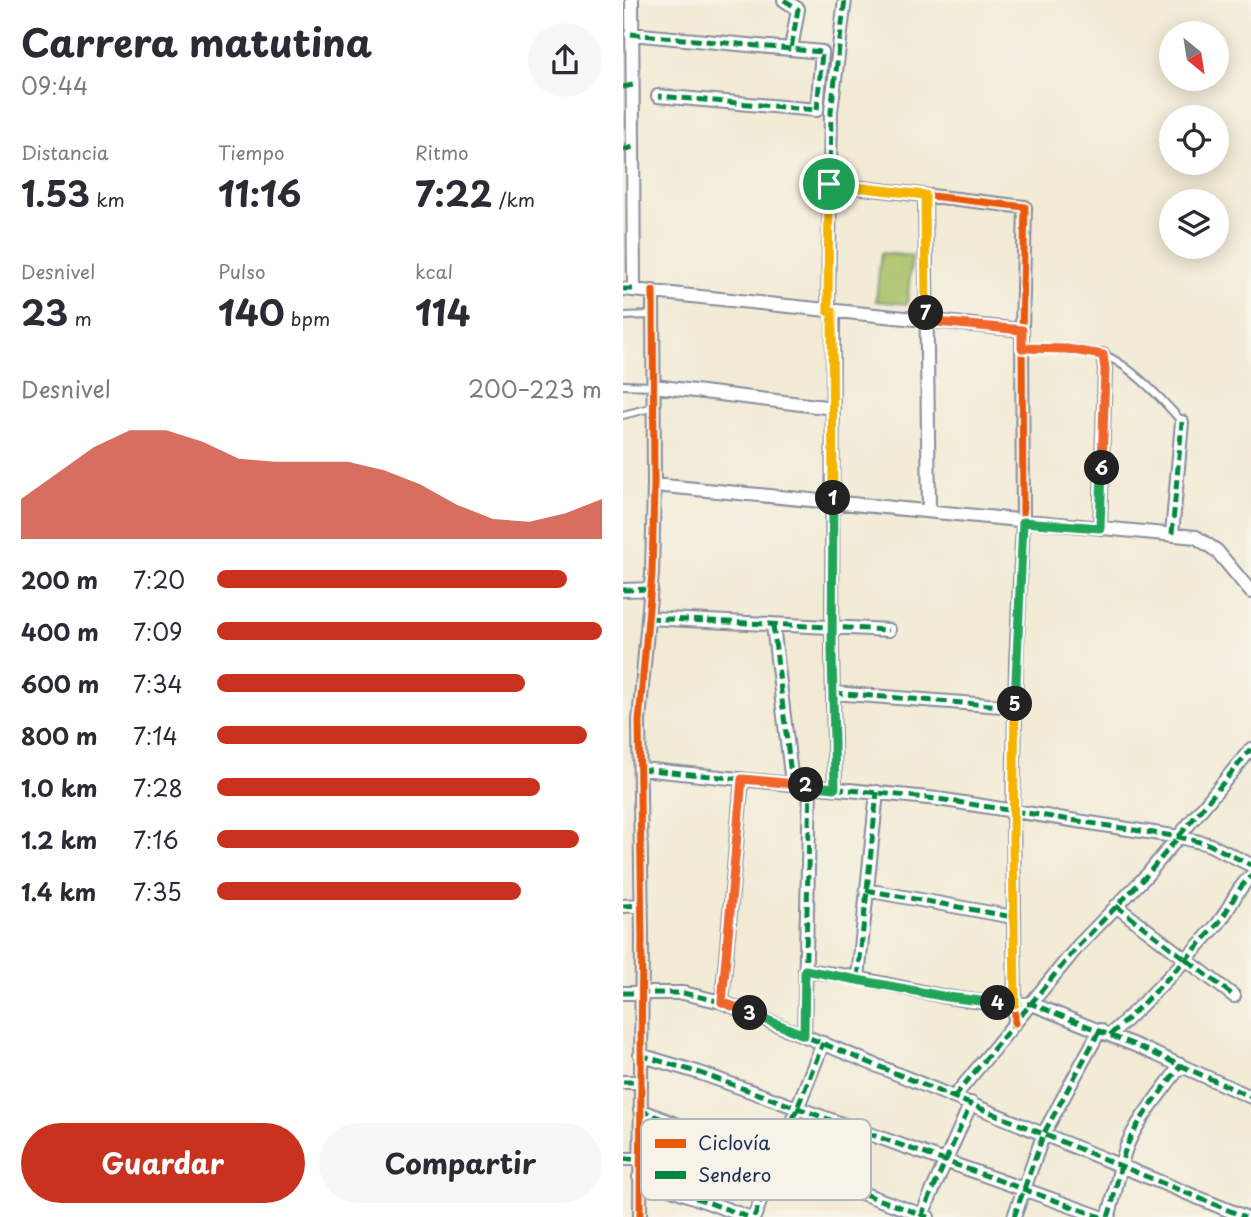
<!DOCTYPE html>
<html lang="es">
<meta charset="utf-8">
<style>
:root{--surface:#fff;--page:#f7f7f7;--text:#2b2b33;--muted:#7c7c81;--accent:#c8321e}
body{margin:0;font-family:"Playpen Sans",sans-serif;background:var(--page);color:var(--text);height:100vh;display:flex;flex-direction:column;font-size:26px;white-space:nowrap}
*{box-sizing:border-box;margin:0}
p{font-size:23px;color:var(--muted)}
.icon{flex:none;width:38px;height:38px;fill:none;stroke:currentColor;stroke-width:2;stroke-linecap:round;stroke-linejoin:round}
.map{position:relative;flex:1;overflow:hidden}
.panel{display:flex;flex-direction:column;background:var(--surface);width:623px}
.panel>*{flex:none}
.needle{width:46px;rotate:150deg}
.fabs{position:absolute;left:536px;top:21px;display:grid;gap:14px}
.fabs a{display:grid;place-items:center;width:70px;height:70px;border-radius:50%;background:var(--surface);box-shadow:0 4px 18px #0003;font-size:35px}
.pin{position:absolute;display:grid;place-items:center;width:60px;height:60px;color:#fff;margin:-30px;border:4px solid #fff;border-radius:50%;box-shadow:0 2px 7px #0007}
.km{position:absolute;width:35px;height:35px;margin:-18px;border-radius:50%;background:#222;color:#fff;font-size:19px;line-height:35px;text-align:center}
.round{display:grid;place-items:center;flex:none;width:74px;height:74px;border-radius:37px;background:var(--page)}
.summary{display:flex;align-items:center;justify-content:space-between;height:119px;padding:0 21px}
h1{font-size:38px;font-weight:700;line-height:52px}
.stats{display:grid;grid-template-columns:repeat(3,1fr);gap:10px;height:119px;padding:7px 21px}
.stats div{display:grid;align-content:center}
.stats b{font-size:35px;font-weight:700}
.stats small{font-size:19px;font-weight:400}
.stats p{font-size:19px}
.chart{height:196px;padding:14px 21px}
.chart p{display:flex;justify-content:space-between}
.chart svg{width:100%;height:126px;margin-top:7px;fill:var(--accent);opacity:.7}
.action{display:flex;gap:14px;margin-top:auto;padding:14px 21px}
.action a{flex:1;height:80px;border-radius:42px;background:var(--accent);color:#fff;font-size:28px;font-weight:700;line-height:80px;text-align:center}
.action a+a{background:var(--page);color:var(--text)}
ul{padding:0 21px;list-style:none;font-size:23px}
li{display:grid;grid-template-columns:112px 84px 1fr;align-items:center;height:52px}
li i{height:18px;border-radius:9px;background:var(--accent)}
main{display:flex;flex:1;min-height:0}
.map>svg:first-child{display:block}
</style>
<main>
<section class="panel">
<div class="summary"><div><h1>Carrera matutina</h1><p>09:44</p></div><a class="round"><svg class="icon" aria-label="share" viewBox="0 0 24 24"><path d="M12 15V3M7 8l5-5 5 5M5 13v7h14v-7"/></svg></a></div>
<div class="stats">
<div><p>Distancia</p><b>1.53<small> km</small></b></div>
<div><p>Tiempo</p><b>11:16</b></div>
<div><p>Ritmo</p><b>7:22<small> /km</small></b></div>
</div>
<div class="stats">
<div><p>Desnivel</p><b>23<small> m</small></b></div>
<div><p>Pulso</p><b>140<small> bpm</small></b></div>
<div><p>kcal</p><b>114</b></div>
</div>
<div class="chart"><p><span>Desnivel</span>200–223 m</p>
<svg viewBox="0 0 160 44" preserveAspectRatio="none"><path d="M0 44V30L10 21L20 12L30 6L40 6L50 10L60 16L70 17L80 17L90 17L100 20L110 25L120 32L130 37L140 38L150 35L160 30V44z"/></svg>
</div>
<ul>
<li><b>200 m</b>7:20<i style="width:91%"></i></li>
<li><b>400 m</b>7:09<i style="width:100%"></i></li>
<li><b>600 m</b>7:34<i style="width:80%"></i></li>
<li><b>800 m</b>7:14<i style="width:96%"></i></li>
<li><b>1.0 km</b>7:28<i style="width:84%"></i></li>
<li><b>1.2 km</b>7:16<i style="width:94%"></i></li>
<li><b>1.4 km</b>7:35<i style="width:79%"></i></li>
</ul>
<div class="action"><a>Guardar</a><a>Compartir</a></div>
</section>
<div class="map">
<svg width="628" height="1217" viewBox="0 0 628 1217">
<rect width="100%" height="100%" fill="#f7f3e8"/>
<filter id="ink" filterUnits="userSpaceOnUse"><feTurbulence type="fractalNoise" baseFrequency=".0143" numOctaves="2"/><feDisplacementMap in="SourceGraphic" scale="14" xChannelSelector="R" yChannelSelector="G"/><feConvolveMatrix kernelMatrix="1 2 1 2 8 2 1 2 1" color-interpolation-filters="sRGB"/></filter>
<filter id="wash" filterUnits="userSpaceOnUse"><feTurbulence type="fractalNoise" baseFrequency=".00686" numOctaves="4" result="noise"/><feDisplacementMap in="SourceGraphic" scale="28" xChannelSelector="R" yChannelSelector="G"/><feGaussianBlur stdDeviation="1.57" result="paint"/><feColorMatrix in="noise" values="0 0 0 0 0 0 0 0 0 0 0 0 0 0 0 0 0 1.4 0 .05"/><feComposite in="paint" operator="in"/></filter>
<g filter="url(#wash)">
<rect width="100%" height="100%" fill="#f2ead4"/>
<path fill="#a8c268" stroke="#627863" stroke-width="2" d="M258 253 289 256 284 304 253 301Z"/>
</g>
<g filter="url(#ink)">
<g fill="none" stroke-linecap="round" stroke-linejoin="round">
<defs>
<path id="service" d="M0 316 30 315
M399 348C425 349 456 346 481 355 506 364 541 401 559 422
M0 385 31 386
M0 415 31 407"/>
<path id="minor" d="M9 0 11 289
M161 0 175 9 168 49
M8 34 199 52 194 110 35 96
M206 184 402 207 399 330 400 522 393 663 390 811 392 1023
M302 195 306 511
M0 289 399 330
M205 311 208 111 222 0
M210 311 209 652 212 788
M31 386 210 408
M31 485 573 537 594 551 628 592
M477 528 482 369 480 355
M549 534 559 422
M0 590 28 589
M25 618 266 630
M150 625 169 783
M210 693 392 707
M18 769 315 799 556 837 585 844 628 865
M243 890 390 917
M0 906 19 905
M493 906 611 996
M182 970 225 976 324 997 359 1002 409 1004 514 1046 628 1097
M235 978 254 792
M0 993H60L99 1002 622 1217
M99 1002 119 779
M181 1035 187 785
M487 1035C525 1000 560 963 594 925 607 909 613 889 628 876
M17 1055 77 1073 478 1217
M0 1082H17
M331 1097 456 945 524 875 628 749
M17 1110 105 1145 305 1217
M0 1159H17
M16 1177 125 1217
M17 1217 19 936 16 721 29 574 31 485 30 291
M131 1217 200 1043
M298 1217 348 1103
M391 1217 421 1133 477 1030
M485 1217C493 1195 495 1170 503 1148 515 1118 539 1092 558 1065"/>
</defs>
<use href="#service" stroke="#868c99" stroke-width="10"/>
<use href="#minor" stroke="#868c99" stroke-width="16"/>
<use href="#service" stroke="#fff" stroke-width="6"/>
<use href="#minor" stroke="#fff" stroke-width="12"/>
<path stroke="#00873e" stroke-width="5" stroke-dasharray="10 5" stroke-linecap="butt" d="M161 0 175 9 168 49
M8 34 199 52 194 110 35 96
M0 87 10 85
M0 150 10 147
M302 195 303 321
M0 289H11
M205 311 208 111 222 0
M210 502 209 652 212 788
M477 528 482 369 480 355
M549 534 559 422
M0 590 28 589
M25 618 266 630
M150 625 169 783
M210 693 392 707
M18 769 315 799 556 837 585 844 628 865
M243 890 390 917
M0 906 19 905
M493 906 611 996
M182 970 225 976 324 997 359 1002 409 1004 514 1046 628 1097
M235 978 254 792
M0 993H60L99 1002 622 1217
M99 1002 119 779
M181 1035 187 785
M487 1035C525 1000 560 963 594 925 607 909 613 889 628 876
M17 1055 77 1073 478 1217
M0 1082H17
M331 1097 456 945 524 875 628 749
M17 1110 105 1145 305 1217
M0 1159H17
M16 1177 125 1217
M131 1217 200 1043
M298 1217 348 1103
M391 1217 421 1133 477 1030
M485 1217C493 1195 495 1170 503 1148 515 1118 539 1092 558 1065"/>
<defs>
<path id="cycleway" d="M206 184 402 207 399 330 400 522 393 663 390 811 392 1023
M17 1217 19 936 16 721 29 574 31 485 30 291"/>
</defs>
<use href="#cycleway" stroke="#f7f3e8" stroke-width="11"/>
<use href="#cycleway" stroke="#e8590c" stroke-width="7"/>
</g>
</g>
<g fill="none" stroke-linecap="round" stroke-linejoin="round" filter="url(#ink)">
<defs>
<path id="split-1" d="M206 184 205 311H209L210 498"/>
<path id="split-2" d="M183 785 212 788 209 652 210 498"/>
<path id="split-3" d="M127 1013 99 1002 119 779 183 785"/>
<path id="split-4" d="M127 1013 181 1035 182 970 324 997 375 1003"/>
<path id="split-5" d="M375 1003 392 1004 390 838 392 704"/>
<path id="split-6" d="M392 704 400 522 477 528 479 468"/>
<path id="split-7" d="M303 313V321L399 330V348L444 349 480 355 482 369 479 468"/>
<path id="split-8" d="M206 184 302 195 303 313"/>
</defs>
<use href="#split-1" stroke="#fff" stroke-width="14"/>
<use href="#split-2" stroke="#fff" stroke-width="14"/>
<use href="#split-3" stroke="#fff" stroke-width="14"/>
<use href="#split-4" stroke="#fff" stroke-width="14"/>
<use href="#split-5" stroke="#fff" stroke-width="14"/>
<use href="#split-6" stroke="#fff" stroke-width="14"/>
<use href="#split-7" stroke="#fff" stroke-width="14"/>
<use href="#split-8" stroke="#fff" stroke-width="14"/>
<use href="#split-1" stroke="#f5b400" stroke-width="9"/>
<use href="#split-2" stroke="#22a559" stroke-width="9"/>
<use href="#split-3" stroke="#f0652b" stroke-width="9"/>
<use href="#split-4" stroke="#22a559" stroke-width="9"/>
<use href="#split-5" stroke="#f5b400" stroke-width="9"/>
<use href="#split-6" stroke="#22a559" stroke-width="9"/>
<use href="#split-7" stroke="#f0652b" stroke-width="9"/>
<use href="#split-8" stroke="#f5b400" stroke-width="9"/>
</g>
<rect x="18" y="1119" width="230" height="81" rx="10" fill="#f7f3e8" stroke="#b5b8bf" stroke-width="2"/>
<rect x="32" y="1139" width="31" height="9" fill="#e8590c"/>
<rect x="32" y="1171" width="31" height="8" fill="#00873e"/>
<g font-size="19" fill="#1b2f5e">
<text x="75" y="1150">Ciclovía</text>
<text x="75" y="1182">Sendero</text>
</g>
</svg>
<div class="fabs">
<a><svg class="needle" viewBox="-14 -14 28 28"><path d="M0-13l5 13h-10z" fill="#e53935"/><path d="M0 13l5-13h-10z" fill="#7c7c81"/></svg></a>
<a><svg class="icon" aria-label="locate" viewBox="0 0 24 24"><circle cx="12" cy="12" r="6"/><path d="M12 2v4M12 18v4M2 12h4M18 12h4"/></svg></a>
<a><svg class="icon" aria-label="layers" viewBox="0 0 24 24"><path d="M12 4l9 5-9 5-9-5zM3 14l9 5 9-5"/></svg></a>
</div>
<div class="pin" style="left:206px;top:184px;background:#1e9e55"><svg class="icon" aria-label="arrive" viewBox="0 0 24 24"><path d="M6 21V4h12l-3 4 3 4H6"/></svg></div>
<b class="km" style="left:210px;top:498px">1</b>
<b class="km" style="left:183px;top:785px">2</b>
<b class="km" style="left:127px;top:1013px">3</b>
<b class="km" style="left:375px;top:1003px">4</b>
<b class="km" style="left:392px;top:704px">5</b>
<b class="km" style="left:479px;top:468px">6</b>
<b class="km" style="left:303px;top:313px">7</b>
</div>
</main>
